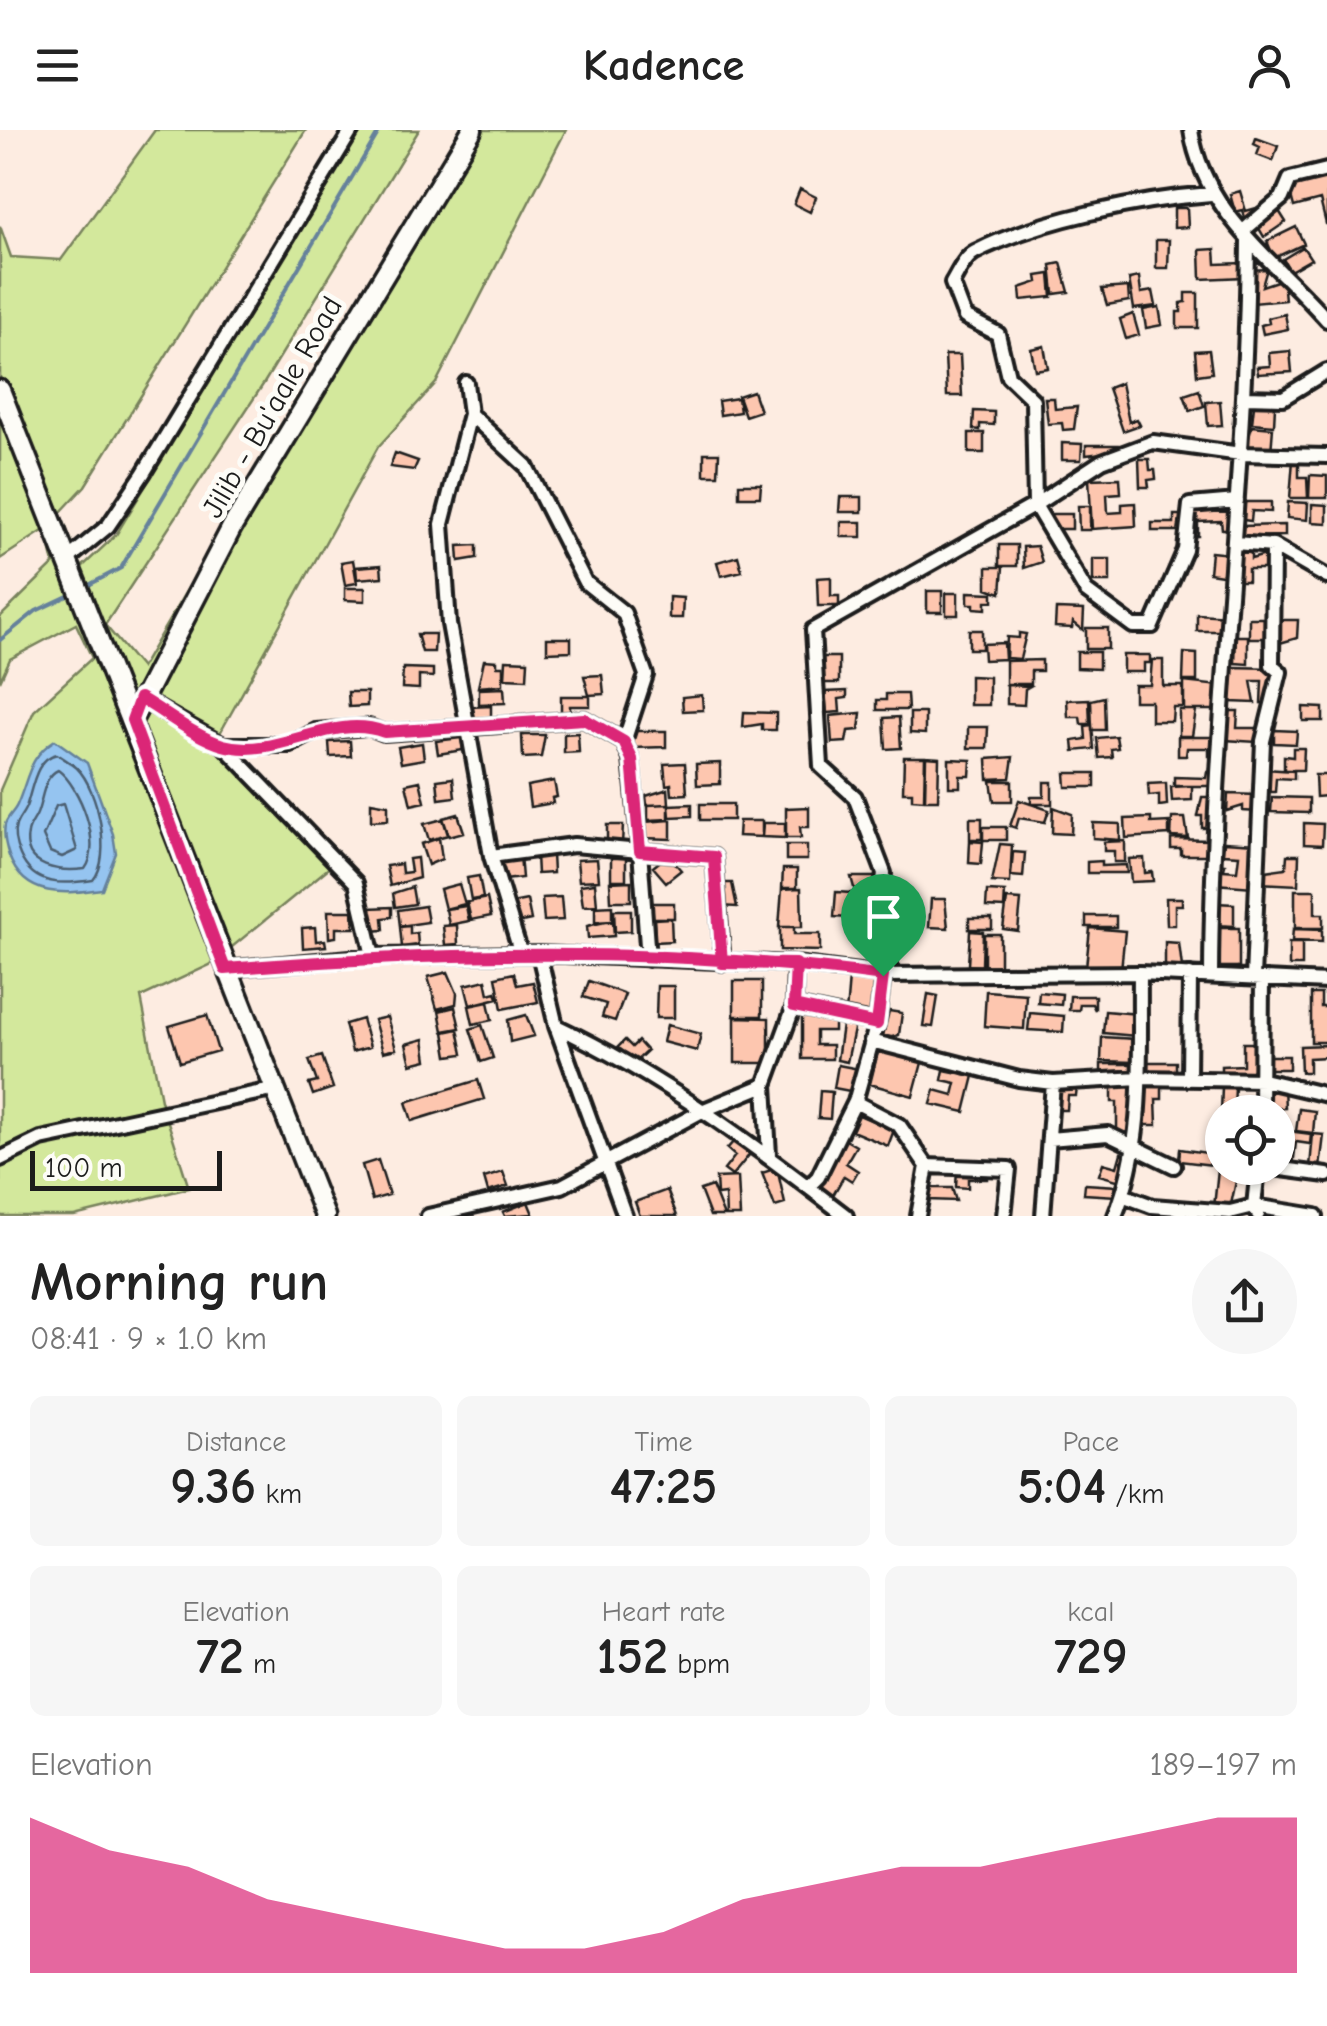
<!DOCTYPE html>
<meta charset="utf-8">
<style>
:root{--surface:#fff;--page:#f6f6f6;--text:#222;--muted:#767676;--accent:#db2777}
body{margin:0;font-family:"Comic Neue",sans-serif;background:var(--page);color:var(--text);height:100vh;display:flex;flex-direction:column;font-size:38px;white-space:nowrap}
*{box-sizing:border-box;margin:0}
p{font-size:32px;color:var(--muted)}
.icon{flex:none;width:55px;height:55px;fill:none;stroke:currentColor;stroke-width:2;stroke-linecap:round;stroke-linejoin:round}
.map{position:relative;height:1086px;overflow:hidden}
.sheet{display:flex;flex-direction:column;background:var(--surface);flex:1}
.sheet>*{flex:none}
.tools{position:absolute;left:1205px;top:965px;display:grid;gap:20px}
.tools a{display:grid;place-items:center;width:90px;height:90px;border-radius:50%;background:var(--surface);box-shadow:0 2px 8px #0004;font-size:50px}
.scale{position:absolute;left:30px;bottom:25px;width:192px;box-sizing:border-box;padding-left:10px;border:5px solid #1c1c1c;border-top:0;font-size:28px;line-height:35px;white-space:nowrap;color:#1c1c1c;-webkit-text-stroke:8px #fdfcf7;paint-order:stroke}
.pin{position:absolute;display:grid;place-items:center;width:85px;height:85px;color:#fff;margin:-102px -42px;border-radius:50% 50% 50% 0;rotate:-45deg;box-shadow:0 0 10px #0007}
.pin .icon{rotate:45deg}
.round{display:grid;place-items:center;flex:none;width:105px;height:105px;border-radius:52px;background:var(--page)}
.overview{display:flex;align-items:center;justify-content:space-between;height:170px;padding:0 30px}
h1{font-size:55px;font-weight:700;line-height:75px}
.stats{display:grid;grid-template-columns:repeat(3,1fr);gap:15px;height:170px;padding:10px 30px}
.stats div{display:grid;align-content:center;border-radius:15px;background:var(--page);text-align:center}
.stats b{font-size:50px;font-weight:700}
.stats small{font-size:28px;font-weight:400}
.stats p{font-size:28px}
.chart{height:280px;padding:20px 30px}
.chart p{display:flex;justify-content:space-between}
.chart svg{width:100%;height:180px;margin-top:10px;fill:var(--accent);opacity:.7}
header{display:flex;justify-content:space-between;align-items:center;height:130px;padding:0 30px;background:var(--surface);font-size:45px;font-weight:700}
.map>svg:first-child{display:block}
</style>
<header><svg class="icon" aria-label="menu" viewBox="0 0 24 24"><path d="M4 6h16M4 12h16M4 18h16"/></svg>Kadence<svg class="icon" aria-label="person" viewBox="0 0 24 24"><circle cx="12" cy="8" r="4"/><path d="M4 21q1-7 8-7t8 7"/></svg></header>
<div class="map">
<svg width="1327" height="1086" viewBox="0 0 1327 1086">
<rect width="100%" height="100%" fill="#fdece1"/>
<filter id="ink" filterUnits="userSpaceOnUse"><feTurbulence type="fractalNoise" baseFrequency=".01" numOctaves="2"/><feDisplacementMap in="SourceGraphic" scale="20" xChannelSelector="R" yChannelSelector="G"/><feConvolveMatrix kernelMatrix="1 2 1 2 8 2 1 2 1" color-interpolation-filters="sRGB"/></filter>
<g filter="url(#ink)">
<path fill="#d3e89c" stroke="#78825c" stroke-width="2.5" d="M155 0H306L85 356 60 383 82 437 116 405 359 0H419L264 253 105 495 141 538 308 253 466 0H566L436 253 378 317 219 605 336 732 210 835 141 867 161 970 189 1058 74 1086H0V660L34 581 92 528 76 494 10 529 0 551V487L54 434 46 399 0 429V96L11 127 61 130Z"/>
<path fill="#95c4f0" stroke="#65819b" stroke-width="2.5" d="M55 610 87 633 113 704 116 723 102 759C65 764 25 769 9 726 6 717 3 705 5 695 6 688 14 682 17 675 29 648 28 627 55 610Z"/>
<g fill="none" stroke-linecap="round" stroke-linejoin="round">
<path stroke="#4c5f71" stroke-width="2.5" d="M57 624C63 628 71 633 77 638 98 659 113 727 93 750 64 754 34 758 20 725 16 716 13 704 16 695 19 687 25 682 27 674 33 656 36 628 57 624Z
M58 640C80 656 103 716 85 739 62 742 21 739 28 703 29 695 36 689 38 681 43 667 44 646 58 640Z
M63 674 77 720 62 727 50 722 43 706 56 676Z"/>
<path stroke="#65819b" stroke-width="4" d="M85 457 121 438 380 0
M0 510 36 481 72 464"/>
</g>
<path fill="#fdc6af" stroke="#1c1c1c" stroke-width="2.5" d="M1256 8 1278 16 1273 31 1257 25 1260 17 1254 14Z
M1327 48V94H1326L1320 70 1294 77 1289 58Z
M800 59 816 67 810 82 794 74Z
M1240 61 1246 81 1260 77 1262 83 1245 88 1243 80 1235 82 1230 64Z
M1174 78H1187L1188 97 1174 98Z
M1279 81 1286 92 1264 107 1257 95Z
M1296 97 1304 114 1274 128 1267 111Z
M1156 110H1169L1168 138H1156Z
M1303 117 1311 129 1290 141 1283 129Z
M1215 119 1216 134 1243 133 1244 147 1201 149 1200 120Z
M1061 133 1069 162 1054 164 1051 135Z
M1267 139 1262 156 1283 149 1285 170 1253 173 1250 140Z
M1050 144 1052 167 1021 170 1020 158 1038 152 1037 146Z
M1139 147 1141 163 1153 161 1156 176 1134 179 1129 149Z
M1128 157 1129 171 1107 175 1102 159Z
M1186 163H1198V198H1177V182H1181V173L1186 172Z
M1159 177 1162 195 1146 198 1143 180Z
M1133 184 1139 205 1126 209 1120 189Z
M1285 184 1288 199 1263 204 1261 195 1269 193 1268 188Z
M1044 216 1048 238 1035 240 1031 219Z
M1209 220 1212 243 1197 245 1195 221Z
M1290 221 1292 242 1258 244 1257 237 1270 236 1269 223Z
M945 225H960L962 266H947Z
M1121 253 1129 292 1137 289 1140 295 1123 301 1108 258Z
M1199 260 1204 276 1190 281 1184 265Z
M753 261 760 281 745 286 738 266Z
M738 268 740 282 720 285 718 271Z
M1045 268H1054L1055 279 1077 277 1074 299 1063 300 1062 293 1048 294Z
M1220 271 1222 295 1208 296 1206 272Z
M1254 275 1275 276 1274 295 1252 293Z
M974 281 994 282V295L980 294V300L973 299Z
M1252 296 1273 298 1271 322 1246 319Z
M969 303H984V323H969Z
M1062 313 1082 314 1081 330H1062Z
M1086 315H1118V321L1086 325Z
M395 323 418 331 414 340 390 337Z
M704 323H719L718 345H704Z
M1139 329H1149L1150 340H1155L1156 349 1148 350 1149 357H1140Z
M1293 330H1299V347H1307L1308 368H1290Z
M1310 345 1327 346V368H1309Z
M1120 348 1121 363 1107 364 1108 383 1122 382V374L1135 373 1136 396 1092 399 1089 349Z
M739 354H761L760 367H739Z
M840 367H862V382H839Z
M1244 372H1271V382L1252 381 1251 391 1243 390Z
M1288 372 1308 373 1307 390 1287 388Z
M1312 374 1327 375V393L1312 392Z
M1078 376H1090V400H1079Z
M1232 376 1233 399H1222L1221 391 1198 392V406H1192L1191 378Z
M1049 384H1072V399H1049Z
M1174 385H1182V401H1152V393H1174Z
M841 392H862V407H841Z
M1285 395V406L1241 407V396Z
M477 415V428L459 431 458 416Z
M999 415H1017V436H999Z
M1037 416 1042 432 1024 438 1023 417Z
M1239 418H1251V429L1269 424V439H1248V451H1239Z
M1211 422 1231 424 1229 446 1209 443Z
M738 426 742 441 721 446 717 432Z
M1093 429H1110V452H1093Z
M353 430 357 453 345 455 341 432Z
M381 435 382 447 357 449 356 437Z
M987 437H1003L1001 463 987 458Z
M831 447V466H839V476H818L817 448Z
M345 458H365V471L345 470Z
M927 461H942V482H927Z
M968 462 993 463V471H986V479L974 478V474H968Z
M946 463H958V485H946Z
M669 467 683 468 682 488H669Z
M1056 479 1084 480 1083 500 1073 492 1072 498 1055 497Z
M1197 484 1228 486V501H1197Z
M1249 488H1270V515H1263V508H1249Z
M1273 490H1298L1297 508 1273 515Z
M1086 498H1108V519H1086Z
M969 500H982V519H969Z
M1019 503 1026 504 1020 529 1006 528 1007 507 1019 508Z
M417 504H435L434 522H422Z
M1236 506H1248V534L1235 533Z
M547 508H571V521L547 522Z
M1004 513 1005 529 984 530 983 514Z
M1077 522H1099V539L1077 538Z
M1184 523 1197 524V551H1183Z
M1123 525H1150V533H1144V542H1123Z
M823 527H839V553H823Z
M484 530 497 531V536H503V555L478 557Z
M506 530 528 531 527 549 505 548Z
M1042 530V541H1031V554H1006V531Z
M1152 530H1163V556H1183V577H1173L1172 591H1151V571H1134V555H1150Z
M1231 537 1274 538 1273 574 1261 573 1262 551H1251L1255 573 1230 572Z
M403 538 433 539V547L419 546V559L402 558Z
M602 545 604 564 589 565 584 546Z
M970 546 989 547V575H970Z
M1184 552 1220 556V580H1184Z
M1007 555 1030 556 1025 559 1024 575 1007 574Z
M504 558 505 573 479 574V559Z
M847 561V568L839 569 840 582 827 583 825 562Z
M348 562H367V576L349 577Z
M886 564H907L908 580H877V570H886Z
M702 565 703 580 683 581 682 567Z
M561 566H590V576H570V582H561Z
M1104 567 1105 600H1092L1091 570Z
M1089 569 1090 594H1081L1080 587H1068L1067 570Z
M491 576V590L470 596V577Z
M1303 577 1323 578V591H1303Z
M1179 580H1196L1192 606H1179Z
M1227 581H1238L1237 598H1258L1257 612 1225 610Z
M744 582 776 583V600H762V594L743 597Z
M861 583 859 600 848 601 846 612 832 613 830 586Z
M910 583H925V604L910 603Z
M899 587 901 618 886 619 884 588Z
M1092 595 1094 619 1074 621 1073 611 1086 609 1085 596Z
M968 597H988L987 618H968Z
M1274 600 1297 601 1296 614 1274 613Z
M631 601H666V617L632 618Z
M578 603 579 622 564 623V604Z
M522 605H545L541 627 523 628Z
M1116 606 1118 618 1111 619 1112 627 1099 628 1097 608Z
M1178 607H1215V626H1209V618H1187L1186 626H1178Z
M461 608 463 620 438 624 436 611Z
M350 611 351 626 330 627 329 612Z
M422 613 424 629 401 633 398 617Z
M1293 618H1304L1303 640H1284V626L1293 627Z
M904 627H925L924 670 912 669V662H903Z
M926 627 939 628 938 670H925Z
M1013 627 1010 648 988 649 987 629Z
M949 629 971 630 970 646H960V657H949Z
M685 633 687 664 672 665 671 654 666 655 664 634Z
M720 633V654L697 655 696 634Z
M1265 639 1294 641V649L1276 648 1275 662H1264Z
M1207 642H1215V656H1174V647L1206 648Z
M1065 643H1095V657H1066Z
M1315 645H1327V666L1316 667Z
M453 648 455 667 439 669 437 650Z
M420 651 425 672 411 675 406 654Z
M554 651 557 667 552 668 553 673 530 677 527 656Z
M991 651H1012V671H994Z
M1044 652H1052V674H1031V667H1044Z
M1166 653 1167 675 1159 676V665L1149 666 1148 654Z
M1192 656V670L1172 671 1171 657Z
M668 659 669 674 647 675 646 666Z
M1228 664 1258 665V682L1243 681V676L1227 681Z
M1202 667H1210L1211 698H1202V686H1198Z
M1272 667 1309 668V683L1271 682Z
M1019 670 1049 680 1045 692 1019 688 1016 698 1010 696Z
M371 672 388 675V690L371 691Z
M669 674V689L648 690V675Z
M692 674V686L670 687 669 675Z
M700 674H733V690H700Z
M809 677V697H800L801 708H786V678Z
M1053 677 1072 684 1071 704 1052 703Z
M458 684 464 702 449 706 443 688Z
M970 688H982V709H970Z
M1151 688V693L1169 692V705L1126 708 1125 689Z
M1172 688H1185L1188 708 1171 707Z
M443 689 448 705 429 710 424 694Z
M671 690V709L643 708 644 692Z
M739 691H762V707L738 706Z
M763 693H785V708L762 707Z
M1093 693 1120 694V710L1093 708Z
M1304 693 1323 694 1322 715 1304 714Z
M607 695H623L622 715 607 714Z
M983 697H1006V710H983Z
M439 708 442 729 428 735 421 714Z
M1171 709 1209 710V725H1181V719H1171Z
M970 711 983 712 981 734 969 733Z
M1125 711V732H1114V721H1104V712Z
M1224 712 1256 714 1253 757 1215 754 1216 733 1225 734 1224 740 1237 741 1239 725 1223 724Z
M1000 714 1012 715 1010 753 992 752Z
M786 715H807V730H786Z
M1013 722 1025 723 1023 747 1011 746Z
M552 724 553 743 537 744 536 725Z
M520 725 522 748 504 750 501 727Z
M668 725 681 740 666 752 653 737Z
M1287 725H1299L1298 755 1258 753V742L1286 738Z
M417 728 419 748 390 756 386 736 401 734 402 743 411 742 409 729Z
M611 728H626V750H611Z
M1144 728 1145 743 1152 742 1153 751 1131 752 1129 729Z
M597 729 599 750 579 751 577 730Z
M1102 731V736L1126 735 1127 743H1087V732Z
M783 739H797V758H782Z
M479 746 483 768 471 770 467 748Z
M851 747H880V767L856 765Z
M631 751V771H611L610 752Z
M595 753 597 775 583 776 580 755Z
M720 753H732L737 777 720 776Z
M459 754 465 774 445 779 440 759Z
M412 757 415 774 395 777 393 763Z
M801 758 802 797H779L782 759Z
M1295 760H1315V784H1323V798H1295Z
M987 761 1005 762 1004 778 986 777Z
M836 762 851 763 849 788 834 787Z
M561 767 563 790 544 791 542 768Z
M487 768 491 786 471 790 467 772Z
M1166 768H1182V775H1175V795H1167Z
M931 769H945L948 798 929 797Z
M1007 769 1021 770 1018 801 1003 799Z
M527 770 531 790 517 793 512 773Z
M652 773H674V788H652Z
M1216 773 1234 774V796L1215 795Z
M425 776 428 792 400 796 398 780Z
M466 776 469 791 449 795 446 779Z
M612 776V791L595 792V777Z
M392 777V787L383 788 384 800 370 801 369 778Z
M614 780H631V801L615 802Z
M328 781H353L354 798H336V807L329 808Z
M1086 786H1116V797H1086Z
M671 788 672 811 655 812 654 789Z
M969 788H992V799H969Z
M605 792H613L614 806 588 808 587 796Z
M457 795 458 814 445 815 443 796Z
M410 796V804L417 803 418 815 402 817 400 797Z
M315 797 316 811 325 810 326 816 303 818 302 798Z
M780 797H794V804H820V821L780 820Z
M1090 798 1125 801 1121 840 1086 837Z
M1213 798H1239V837H1213Z
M913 799 914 813 895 814 894 800Z
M1293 799 1322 800V812L1292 811Z
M970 801 983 802 982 836 968 835Z
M984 804H1000V836H984Z
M1165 812 1179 813 1182 837H1165Z
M1289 813H1302V836H1289Z
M885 815H899L898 835H884Z
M448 842 457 863 456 874 437 879 428 847Z
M514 843 517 855 533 852 538 872 502 879 496 847Z
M849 848 875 851 871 891 846 883Z
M486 850 489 864 496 862 498 868 470 875 465 855Z
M589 851 625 864 615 891 602 887 606 874 583 867Z
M734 851H762V886H734Z
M657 856H674V888H656Z
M986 861 1026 864 1024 899 984 896Z
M1039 862 1062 864 1061 875 1038 873Z
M928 864 938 866 933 897 923 896Z
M1311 864H1321V877H1327V912H1311Z
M1070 866H1095V880L1092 874H1080L1079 880H1069Z
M488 872 492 890 473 894 469 876Z
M455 877 460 898 443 901 439 881Z
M889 881 902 883 899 905 882 910Z
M1105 881 1138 884 1136 906 1103 903Z
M1030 883 1064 886 1063 902 1028 900Z
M207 885 218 921 180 932 169 896Z
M526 885 534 906 510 912 508 890Z
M802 886H834V901H816V915H832V929H802Z
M387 887 396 919 383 922 374 890Z
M735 887 769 888V933H735Z
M843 888 856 890 847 932 837 930Z
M362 889 370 917 352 922 345 894Z
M482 895 493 928 481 932 470 899Z
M667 895 701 904 697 921 663 912Z
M458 899 463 924 448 926 444 902Z
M1102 907 1135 909 1134 932 1101 931Z
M424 909 427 930 411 934 406 914Z
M625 910 632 917 638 911 647 921 634 933 618 917Z
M1243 913H1255L1256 947 1221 948V936L1243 935Z
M1327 915V927L1309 928V942H1301L1300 916Z
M879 918 923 929 913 966 870 954Z
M322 926 333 958 313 965 309 954 317 952 309 930Z
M1268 926H1289V939H1268Z
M1145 932H1176V946H1145Z
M1101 934H1135V947H1101Z
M838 935 859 939 855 962 834 958Z
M944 940 974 946 965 982 931 974 935 960 953 965 956 953 942 950Z
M478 950 484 969 412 991 406 972Z
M1112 955H1133L1132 1004H1117V972H1112Z
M1222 956H1235L1234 982 1221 983Z
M1057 957 1077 958 1076 966H1068L1067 980H1055Z
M1143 957H1162V969H1156L1157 995H1144Z
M1284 957 1285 978 1267 979V958Z
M820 961 832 962 830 989 818 988Z
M1299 979 1315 981 1313 1003 1296 1001Z
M859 985 894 1000 888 1016 852 1001Z
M1288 1001 1311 1004 1310 1014 1296 1012 1293 1036 1284 1035Z
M1313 1004 1324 1005 1320 1038 1310 1037Z
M844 1009 856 1016 846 1033 858 1041 852 1051 844 1046 832 1067 815 1057Z
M734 1011 750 1024 732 1046 724 1040 735 1026 727 1019Z
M1180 1019 1214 1024 1213 1035 1179 1031Z
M1121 1023 1131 1026 1124 1052 1099 1045 1103 1033 1117 1037Z
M378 1030 389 1065 372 1070 362 1035Z
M777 1038 785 1074 775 1077 762 1043Z
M957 1038H987V1049H968V1058L956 1057Z
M1218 1039 1238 1042 1230 1079 1214 1077Z
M503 1042 508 1056 488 1062 484 1048Z
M738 1047 740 1086H726L725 1064 717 1065 716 1048Z
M1085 1054 1117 1056 1116 1066 1084 1064Z
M712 1056 724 1086H710L700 1060Z
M928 1058H952L956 1071 928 1070Z
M667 1060 677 1086H640L635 1072Z
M528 1072 533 1084 505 1086 503 1082Z"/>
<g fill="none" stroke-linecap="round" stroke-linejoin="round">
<defs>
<path id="street" d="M1191 0C1203 82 1275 131 1327 190
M1211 64C1141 69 1038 90 975 122 965 127 958 143 952 153L965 187 998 204 1008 246 1033 270 1035 375 1086 461 1133 496H1152L1185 420 1190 375 1237 371
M1243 101 1282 68 1290 49 1327 40
M466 253 470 284 526 336 585 452 624 483 646 545 624 612 631 629 640 721 714 727 723 833
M1245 267 1283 268 1327 241
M470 284 442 394 449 494 491 726 521 824
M1235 413 1273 416 1272 535 1280 542 1263 611 1253 848
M1273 416 1327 447
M68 429 108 396 143 344 352 0
M140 568 223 615 356 753 373 826
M223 615H290L316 601 369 597 384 603 584 589 624 612
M491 726 574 715 640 721 648 829
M539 824 556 896 625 1086
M225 839 373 826 539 824 795 834 883 845 1140 843 1327 852
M1211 846C1212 600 1246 356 1248 110
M794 876 795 834
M556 896C662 946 754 1015 846 1086
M871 911 1019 949 1053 953 1139 948 1263 950 1327 965
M1189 949 1190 845
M765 955 769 1025
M855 972 899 995 927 1036 918 1086
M1261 982 1262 849
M1049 1009 1108 1004 1174 1036
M0 1029 41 1009 276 959
M927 1036 1009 1039 1004 1086
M1274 1038 1327 1045
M808 1057 818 1047 855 972 877 893 883 845 874 826 884 743 855 667 821 636 813 500 1035 375 1102 331 1153 312 1241 324 1327 326
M1125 1066 1152 1076 1230 1082 1254 1076 1316 1086
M1258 1084 1254 1076 1258 1038
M428 1086 562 1056 704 980 765 955 794 876 877 893
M1043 1086 1053 953
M1115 1086C1146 1008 1139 927 1140 843"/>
<path id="secondary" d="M0 260 325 1086
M132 590 232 397 472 0"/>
</defs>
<use href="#street" stroke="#1c1c1c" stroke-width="20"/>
<use href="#secondary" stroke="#1c1c1c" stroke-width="25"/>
<use href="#street" stroke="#fdfcf7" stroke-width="12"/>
<use href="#secondary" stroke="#fdfcf7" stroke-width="18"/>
</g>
</g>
<g fill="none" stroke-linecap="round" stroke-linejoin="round" filter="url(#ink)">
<defs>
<path id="route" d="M883 846C669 816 440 821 225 839L132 590 140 568C165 582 195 607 223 615 278 630 332 582 384 602L584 589 624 612 632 629 640 721 714 727 722 833 796 834 794 876 877 894 883 846"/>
</defs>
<use href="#route" stroke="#fff" stroke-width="20"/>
<use href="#route" stroke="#db2777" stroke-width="12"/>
</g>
<g text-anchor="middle" stroke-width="10" stroke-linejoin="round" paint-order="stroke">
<g font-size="30" fill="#1c1c1c" stroke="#fdfcf7">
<text transform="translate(272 277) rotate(-60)" y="10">Jilib - Bu'aale Road</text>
</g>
</g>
</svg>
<div class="tools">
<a><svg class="icon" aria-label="locate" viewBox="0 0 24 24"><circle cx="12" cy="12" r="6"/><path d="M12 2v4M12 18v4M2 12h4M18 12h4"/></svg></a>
</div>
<div class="scale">100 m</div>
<div class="pin" style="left:883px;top:846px;background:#1e9e55"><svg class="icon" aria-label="arrive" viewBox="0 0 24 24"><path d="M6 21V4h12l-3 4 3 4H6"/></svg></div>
</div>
<section class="sheet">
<div class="overview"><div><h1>Morning run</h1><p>08:41 · 9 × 1.0 km</p></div><a class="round"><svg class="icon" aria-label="share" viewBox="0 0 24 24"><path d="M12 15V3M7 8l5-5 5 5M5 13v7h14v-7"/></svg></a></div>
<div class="stats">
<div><p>Distance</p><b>9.36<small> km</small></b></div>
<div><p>Time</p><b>47:25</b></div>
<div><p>Pace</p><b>5:04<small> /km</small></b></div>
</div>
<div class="stats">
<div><p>Elevation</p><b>72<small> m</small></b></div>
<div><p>Heart rate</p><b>152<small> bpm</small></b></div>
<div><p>kcal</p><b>729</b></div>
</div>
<div class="chart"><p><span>Elevation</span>189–197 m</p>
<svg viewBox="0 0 160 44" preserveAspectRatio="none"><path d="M0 44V6L10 14L20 18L30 26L40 30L50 34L60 38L70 38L80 34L90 26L100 22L110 18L120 18L130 14L140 10L150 6L160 6V44z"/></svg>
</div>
</section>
